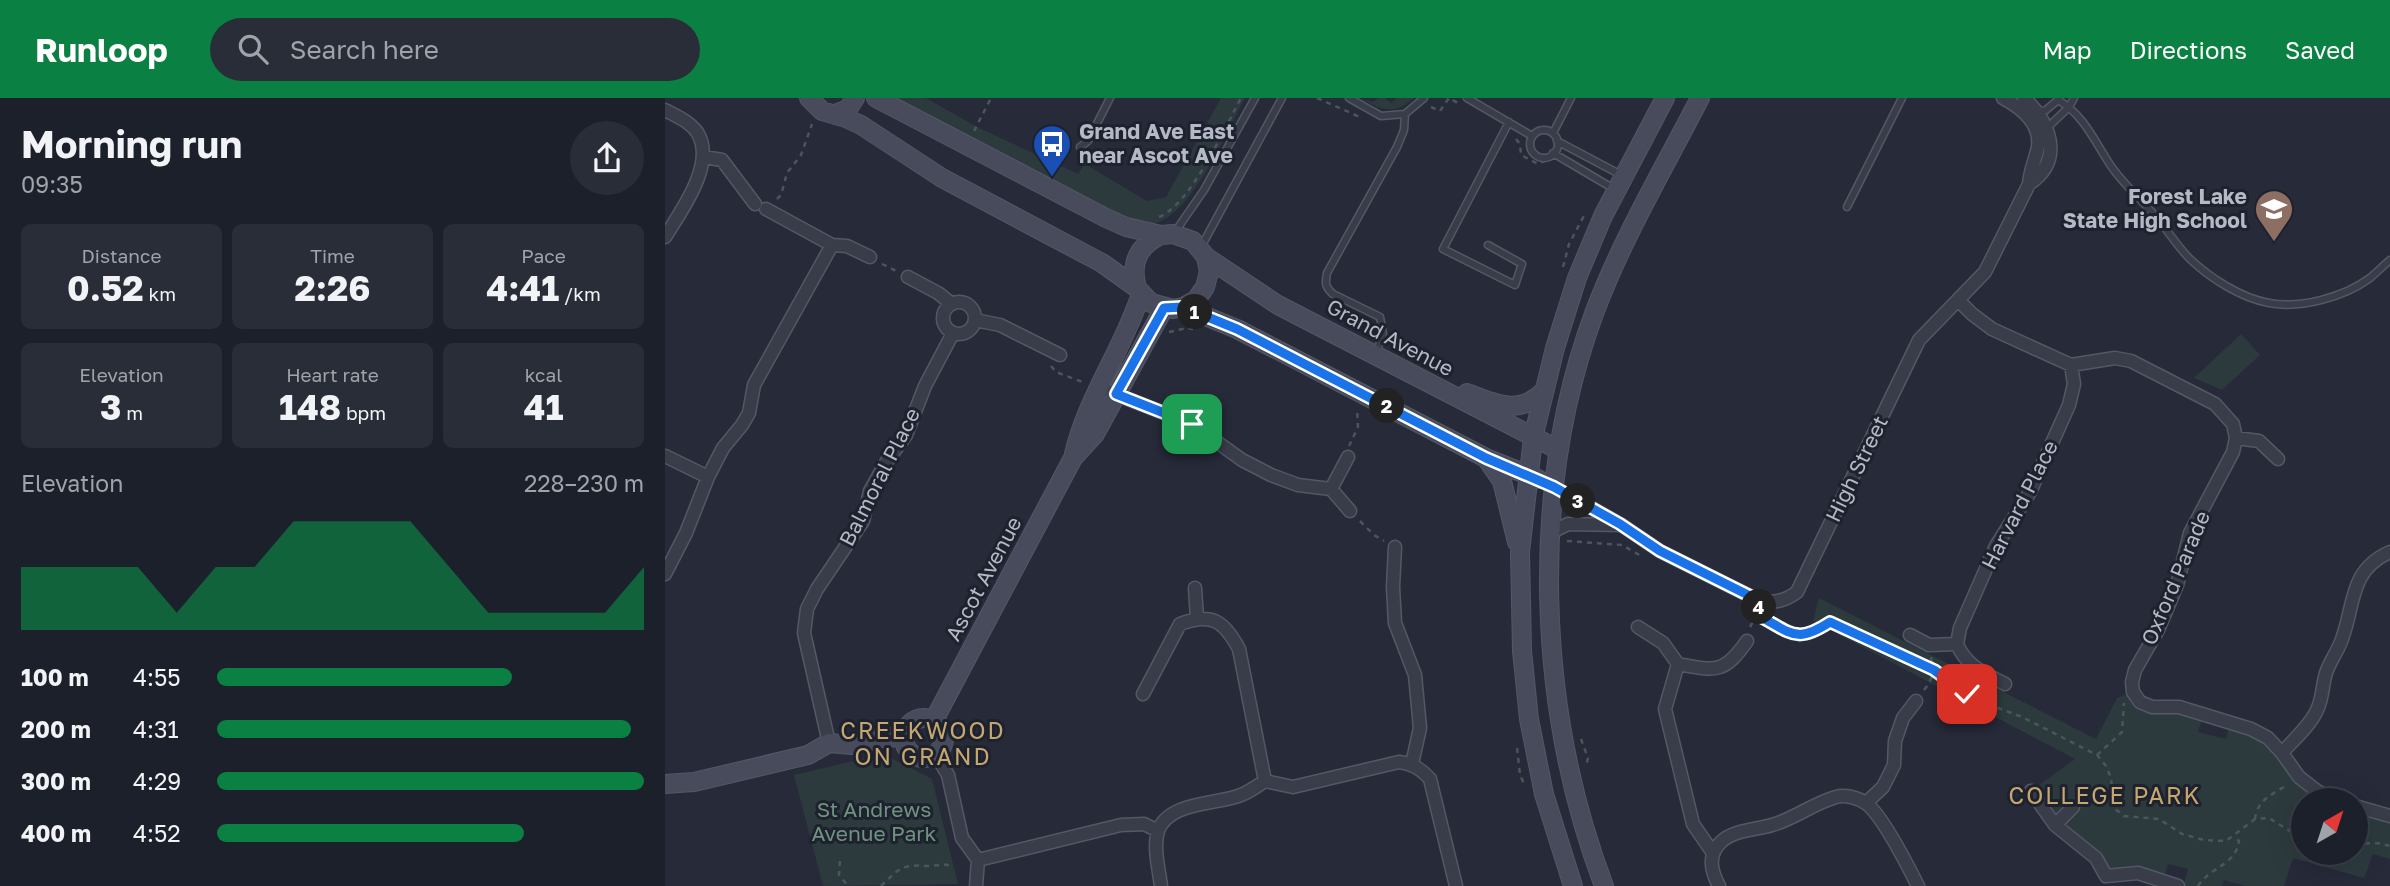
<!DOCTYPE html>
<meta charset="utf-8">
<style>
:root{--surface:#1c202b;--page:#292d37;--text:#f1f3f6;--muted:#a0a3a9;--line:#3a3e47;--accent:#0b8043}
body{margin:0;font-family:"Golos Text",sans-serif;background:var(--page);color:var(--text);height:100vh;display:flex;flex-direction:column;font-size:26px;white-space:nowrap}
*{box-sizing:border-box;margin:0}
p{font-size:23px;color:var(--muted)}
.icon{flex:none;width:38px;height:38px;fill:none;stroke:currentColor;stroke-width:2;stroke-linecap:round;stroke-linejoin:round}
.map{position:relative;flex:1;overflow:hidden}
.sheet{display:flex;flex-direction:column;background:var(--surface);width:665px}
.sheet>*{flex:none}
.needle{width:46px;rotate:39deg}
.fabs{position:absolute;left:1626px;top:690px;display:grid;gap:14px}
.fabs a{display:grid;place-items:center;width:77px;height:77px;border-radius:50%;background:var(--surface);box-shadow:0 7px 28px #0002,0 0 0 2px var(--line);font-size:35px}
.pin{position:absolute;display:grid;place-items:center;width:60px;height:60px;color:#fff;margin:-30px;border-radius:14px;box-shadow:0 4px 10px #0006}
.km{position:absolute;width:35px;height:35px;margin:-18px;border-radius:50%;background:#222;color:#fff;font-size:19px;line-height:35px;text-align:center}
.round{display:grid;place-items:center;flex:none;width:74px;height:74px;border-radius:37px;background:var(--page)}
.headline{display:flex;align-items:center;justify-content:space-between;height:119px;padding:0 21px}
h1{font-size:38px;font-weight:700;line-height:52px}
.metrics{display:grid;grid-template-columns:repeat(3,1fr);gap:10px;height:119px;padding:7px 21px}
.metrics div{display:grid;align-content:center;border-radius:10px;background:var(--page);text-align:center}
.metrics b{font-size:35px;font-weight:700}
.metrics small{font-size:19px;font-weight:400}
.metrics p{font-size:19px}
.chart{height:196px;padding:14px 21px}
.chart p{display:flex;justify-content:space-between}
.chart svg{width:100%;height:126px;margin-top:7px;fill:var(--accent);opacity:.7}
ul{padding:0 21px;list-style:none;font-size:23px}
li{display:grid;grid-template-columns:112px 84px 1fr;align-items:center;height:52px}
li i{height:18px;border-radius:9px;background:var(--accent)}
header{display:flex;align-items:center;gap:42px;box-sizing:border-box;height:98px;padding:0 35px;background:var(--accent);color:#fff}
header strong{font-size:33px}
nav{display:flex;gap:38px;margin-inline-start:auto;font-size:24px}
.search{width:490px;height:63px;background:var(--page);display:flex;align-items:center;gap:18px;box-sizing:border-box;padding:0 24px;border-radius:38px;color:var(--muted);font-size:26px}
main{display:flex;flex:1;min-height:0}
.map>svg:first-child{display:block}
</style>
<header>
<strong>Runloop</strong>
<div class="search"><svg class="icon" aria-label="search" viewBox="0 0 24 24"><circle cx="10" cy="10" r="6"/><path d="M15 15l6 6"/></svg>Search here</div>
<nav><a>Map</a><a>Directions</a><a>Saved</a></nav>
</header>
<main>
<section class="sheet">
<div class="headline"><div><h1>Morning run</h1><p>09:35</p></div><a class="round"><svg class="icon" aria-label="share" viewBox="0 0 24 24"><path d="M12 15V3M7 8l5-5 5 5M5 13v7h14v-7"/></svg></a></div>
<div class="metrics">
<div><p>Distance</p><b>0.52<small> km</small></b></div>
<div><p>Time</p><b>2:26</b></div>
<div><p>Pace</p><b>4:41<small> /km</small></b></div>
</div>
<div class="metrics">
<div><p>Elevation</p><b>3<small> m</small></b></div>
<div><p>Heart rate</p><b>148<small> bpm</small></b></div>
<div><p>kcal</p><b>41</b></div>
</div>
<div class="chart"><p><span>Elevation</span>228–230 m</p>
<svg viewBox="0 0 160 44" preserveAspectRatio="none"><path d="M0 44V22L10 22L20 22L30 22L40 38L50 22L60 22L70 6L80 6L90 6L100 6L110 22L120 38L130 38L140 38L150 38L160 22V44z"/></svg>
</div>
<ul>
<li><b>100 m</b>4:55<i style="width:69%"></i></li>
<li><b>200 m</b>4:31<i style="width:97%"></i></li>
<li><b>300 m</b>4:29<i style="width:100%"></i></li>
<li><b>400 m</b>4:52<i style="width:72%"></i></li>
</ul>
</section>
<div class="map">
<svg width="1725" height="788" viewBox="0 0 1725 788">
<rect width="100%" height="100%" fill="#262a39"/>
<path fill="#2c3a3e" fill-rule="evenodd" d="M225 0H261L314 30 413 76 420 66 482 103 501 99 556 0H580C563 31 523 126 484 126 474 126 462 120 452 117Z
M695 0 708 4 713 0H720L726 5 732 0H749C728 18 717 12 695 0Z
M1576 236 1595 257 1557 292 1529 280Z
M1154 500 1431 641 1452 600 1468 594 1475 604 1586 631 1634 679 1670 702H1638V754H1690L1691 708 1725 718V761L1708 756 1699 780 1628 760 1619 788H1580L1559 782 1557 788H1513L1473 775 1441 778 1366 693 1410 661 1148 523ZM1537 621 1564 628 1561 641 1533 634ZM1503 766 1523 771 1519 786 1499 780Z
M218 656 267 681 293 786 158 788 129 677Z"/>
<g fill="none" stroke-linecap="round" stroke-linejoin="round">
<defs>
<path id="lane" d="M684 0 716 18 740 16 759 0
M802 0 867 38
M1393 2C1420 18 1429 43 1446 68 1458 86 1477 102 1492 120 1503 133 1513 149 1525 161 1545 180 1576 200 1604 205 1636 211 1679 199 1705 180 1712 174 1718 168 1725 162
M1373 14 1381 12 1394 1
M1382 30 1404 9 1409 0
M865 46a14 14 0 1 1 28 0a14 14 0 1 1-28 0Z
M888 35 906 0
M892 43 958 78
M415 49 423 43 445 0
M888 55 949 91
M1182 109 1237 0
M510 134 539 92 590 0
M823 147 857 166 850 187 778 151 844 24
M536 149 617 0
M711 255 718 236 715 219 668 196C660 189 660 185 662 175L732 49 739 32 740 16"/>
<path id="street" d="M1359 0C1385 24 1400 62 1364 86
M0 12C11 18 24 23 32 34 52 65 16 113 0 139
M39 59 57 62 90 106
M101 111 167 147 182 148 205 159
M243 179 273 195 287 206
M1294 203 1307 216 1327 231 1406 267 1450 260 1466 263 1550 306 1568 326 1571 340 1568 354 1525 435 1512 487 1493 532 1470 572 1467 584 1468 594 1475 604 1487 609H1514L1586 631 1603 640 1617 655 1634 679 1652 693 1670 702
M278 220a16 16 0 1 1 32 0a16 16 0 1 1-32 0Z
M310 222 335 227 395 257
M445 294 527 326 577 362 606 377 633 387 666 391
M1571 340 1594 343 1613 361
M0 358 43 379
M683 359 666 391 685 413
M889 389 955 426 995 453 1095 503C1110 505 1120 503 1132 494L1254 242 1320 174 1364 86C1365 73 1369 65 1372 53 1379 28 1357 10 1338 0
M887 434 903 426 955 427
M730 449 728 489 730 525 750 577 755 630 747 666
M0 476 21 435 43 379 58 350 77 327 84 315 89 287 167 147
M530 490 532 520
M973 529 998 545 1013 566C1051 573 1059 576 1082 543
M1245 537 1264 547 1292 546C1301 568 1319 575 1340 586
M1292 546 1295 530 1331 448 1365 394 1404 307 1409 286 1406 267
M1013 566 1000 611 1028 726 1048 755
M478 596 515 526C547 514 559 523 574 551L600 683
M164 645 139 535 142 511 152 491 198 423 205 393 222 363 241 337 260 288 288 235
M1617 655C1628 642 1645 628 1652 612 1658 600 1657 588 1661 575 1665 563 1673 553 1677 541 1690 506 1684 472 1725 454
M271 657 283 677 297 740 313 762 311 788
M1366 693 1390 727 1431 760 1441 778 1473 775 1513 788
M1201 705 1218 689 1229 667 1230 643 1238 620 1251 603
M1690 708 1725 718
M1390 727 1408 709
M313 762 456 727 479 726 493 733
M496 788C494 772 488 749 493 733 504 703 551 707 576 697 584 694 592 688 600 683L628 689 734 664C748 666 756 671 765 681L791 788
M1054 788C1046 773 1042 757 1056 744 1068 732 1091 732 1107 727 1129 721 1149 705 1171 699 1180 696 1194 700 1202 706 1218 719 1243 768 1253 788"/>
<path id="secondary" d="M144 0 157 13 181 20 196 27 277 80 437 165 472 190 486 205 508 211 518 209 531 202 540 189 544 174 541 159 528 143 508 136 496 137 461 129 441 120 211 0
M170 16 183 11 190 0
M541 159 613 207 894 352
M472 190C465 165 473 148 496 137
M518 209 572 231 821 360 873 381
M802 295C830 306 855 318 879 293
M409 356C422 300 458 251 476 196
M821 360 837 383 852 444
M239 640a20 20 0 1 1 40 0a20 20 0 1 1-40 0Z
M269 622 408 360 430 336 499 210
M0 686 29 684 143 657 164 645 187 647 221 639 238 640
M908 788 879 696 864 621 857 553 855 454 868 340 890 250 912 180 938 118 1000 0
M939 788C872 611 863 392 930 213 958 139 999 70 1035 0"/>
</defs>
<use href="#lane" stroke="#545864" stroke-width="9"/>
<use href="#street" stroke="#545864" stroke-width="15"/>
<use href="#secondary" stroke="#545864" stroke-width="20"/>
<path stroke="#4a565b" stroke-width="2.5" stroke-dasharray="5 5" stroke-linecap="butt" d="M652 0 697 20
M766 9 775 13 784 0 793 5
M309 33 326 0
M851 41 855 46 856 57 873 66 881 62
M112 101 116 97 122 75 136 57 147 26
M494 119C526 106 559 31 576 0
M217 166 233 174
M898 169 904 146 921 114
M504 234 522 230 528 231
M386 268 391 274 420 285
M684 348 693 329 692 311
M695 423 709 437 719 443
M902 443 957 447 976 458
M1091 517C1125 534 1130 547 1165 524L1269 572 1317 604 1357 619 1432 657 1441 668 1446 680 1449 710 1459 718 1494 721 1517 736 1539 742 1561 743 1590 721 1604 720 1638 741
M1085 529 1092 517
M1259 592C1268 581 1269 573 1266 559
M916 641 923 660 921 668
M852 650 855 677 860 688
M1432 657 1457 634 1459 605
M1590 721C1592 702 1608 696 1622 687
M1690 746 1713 745 1725 748
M175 763 174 777 183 788
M216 788C234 771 236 766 261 768 269 768 277 766 285 767
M1533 788C1545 769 1571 767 1574 743L1569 738"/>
<use href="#lane" stroke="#393d4a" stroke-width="6"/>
<use href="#street" stroke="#393d4a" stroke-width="12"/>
<use href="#secondary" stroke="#484b5c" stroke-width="18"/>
</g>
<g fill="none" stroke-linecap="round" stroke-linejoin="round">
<defs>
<path id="route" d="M527 326 451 296 499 210 518 209 572 231 821 360 889 389 955 426 995 453 1095 503 1092 517C1126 534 1130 547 1165 524L1269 572 1302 596"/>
</defs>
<use href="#route" stroke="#fff" stroke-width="14"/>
<use href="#route" stroke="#1a73e8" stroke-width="9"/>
</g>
<defs>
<symbol id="bus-pin" viewBox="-11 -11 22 30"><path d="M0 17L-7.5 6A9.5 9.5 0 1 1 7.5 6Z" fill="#1a4fb4" stroke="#1e222e"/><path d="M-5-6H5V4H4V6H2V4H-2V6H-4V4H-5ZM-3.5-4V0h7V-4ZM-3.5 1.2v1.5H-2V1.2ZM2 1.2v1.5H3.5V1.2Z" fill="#fff"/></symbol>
<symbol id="school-pin" viewBox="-11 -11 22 30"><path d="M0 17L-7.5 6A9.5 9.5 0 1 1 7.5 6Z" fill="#8d6e63" stroke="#1e222e"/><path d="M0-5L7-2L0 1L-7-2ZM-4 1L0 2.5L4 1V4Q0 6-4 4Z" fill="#fff"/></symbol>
</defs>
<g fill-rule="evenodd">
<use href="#bus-pin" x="365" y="24" width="44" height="60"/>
<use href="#school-pin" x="1587" y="89" width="44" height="60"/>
</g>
<g text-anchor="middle" stroke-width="6" stroke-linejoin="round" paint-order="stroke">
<g font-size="21" font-weight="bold" fill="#b5b8c5" stroke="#1e222e" text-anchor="start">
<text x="414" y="41">Grand Ave East<tspan x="414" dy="24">near Ascot Ave</tspan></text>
<text x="1582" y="106" text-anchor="end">Forest Lake<tspan x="1582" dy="24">State High School</tspan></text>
</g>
<g font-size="21" fill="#b5b8c5" stroke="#1e222e">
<text transform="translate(725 240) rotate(28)" y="7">Grand Avenue</text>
<text transform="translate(1192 371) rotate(-64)" y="7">High Street</text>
<text transform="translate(215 379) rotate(-63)" y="7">Balmoral Place</text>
<text transform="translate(1355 407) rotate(-63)" y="7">Harvard Place</text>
<text transform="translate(1511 480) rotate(-67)" y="7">Oxford Parade</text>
<text transform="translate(319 481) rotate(-62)" y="7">Ascot Avenue</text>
</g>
<g font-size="21" fill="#6f937f" stroke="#1e222e">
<text x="209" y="719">St Andrews<tspan x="209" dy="24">Avenue Park</tspan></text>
</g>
<g font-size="23" letter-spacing="2" fill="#c6a76f" stroke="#1e222e">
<text x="258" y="641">CREEKWOOD<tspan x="258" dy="26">ON GRAND</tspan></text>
<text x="1440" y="706">COLLEGE PARK</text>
</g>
</g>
</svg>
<div class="fabs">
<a><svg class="needle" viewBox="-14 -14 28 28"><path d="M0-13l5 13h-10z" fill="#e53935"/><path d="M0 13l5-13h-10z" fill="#a0a3a9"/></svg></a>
</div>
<div class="pin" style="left:527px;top:326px;background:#1e9e55"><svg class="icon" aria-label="arrive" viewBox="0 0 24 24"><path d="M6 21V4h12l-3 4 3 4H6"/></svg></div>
<div class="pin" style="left:1302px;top:596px;background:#d93025"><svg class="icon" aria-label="check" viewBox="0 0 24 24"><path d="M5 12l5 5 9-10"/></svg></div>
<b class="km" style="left:530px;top:214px">1</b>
<b class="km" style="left:722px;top:308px">2</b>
<b class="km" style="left:913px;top:403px">3</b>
<b class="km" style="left:1094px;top:509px">4</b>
</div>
</main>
